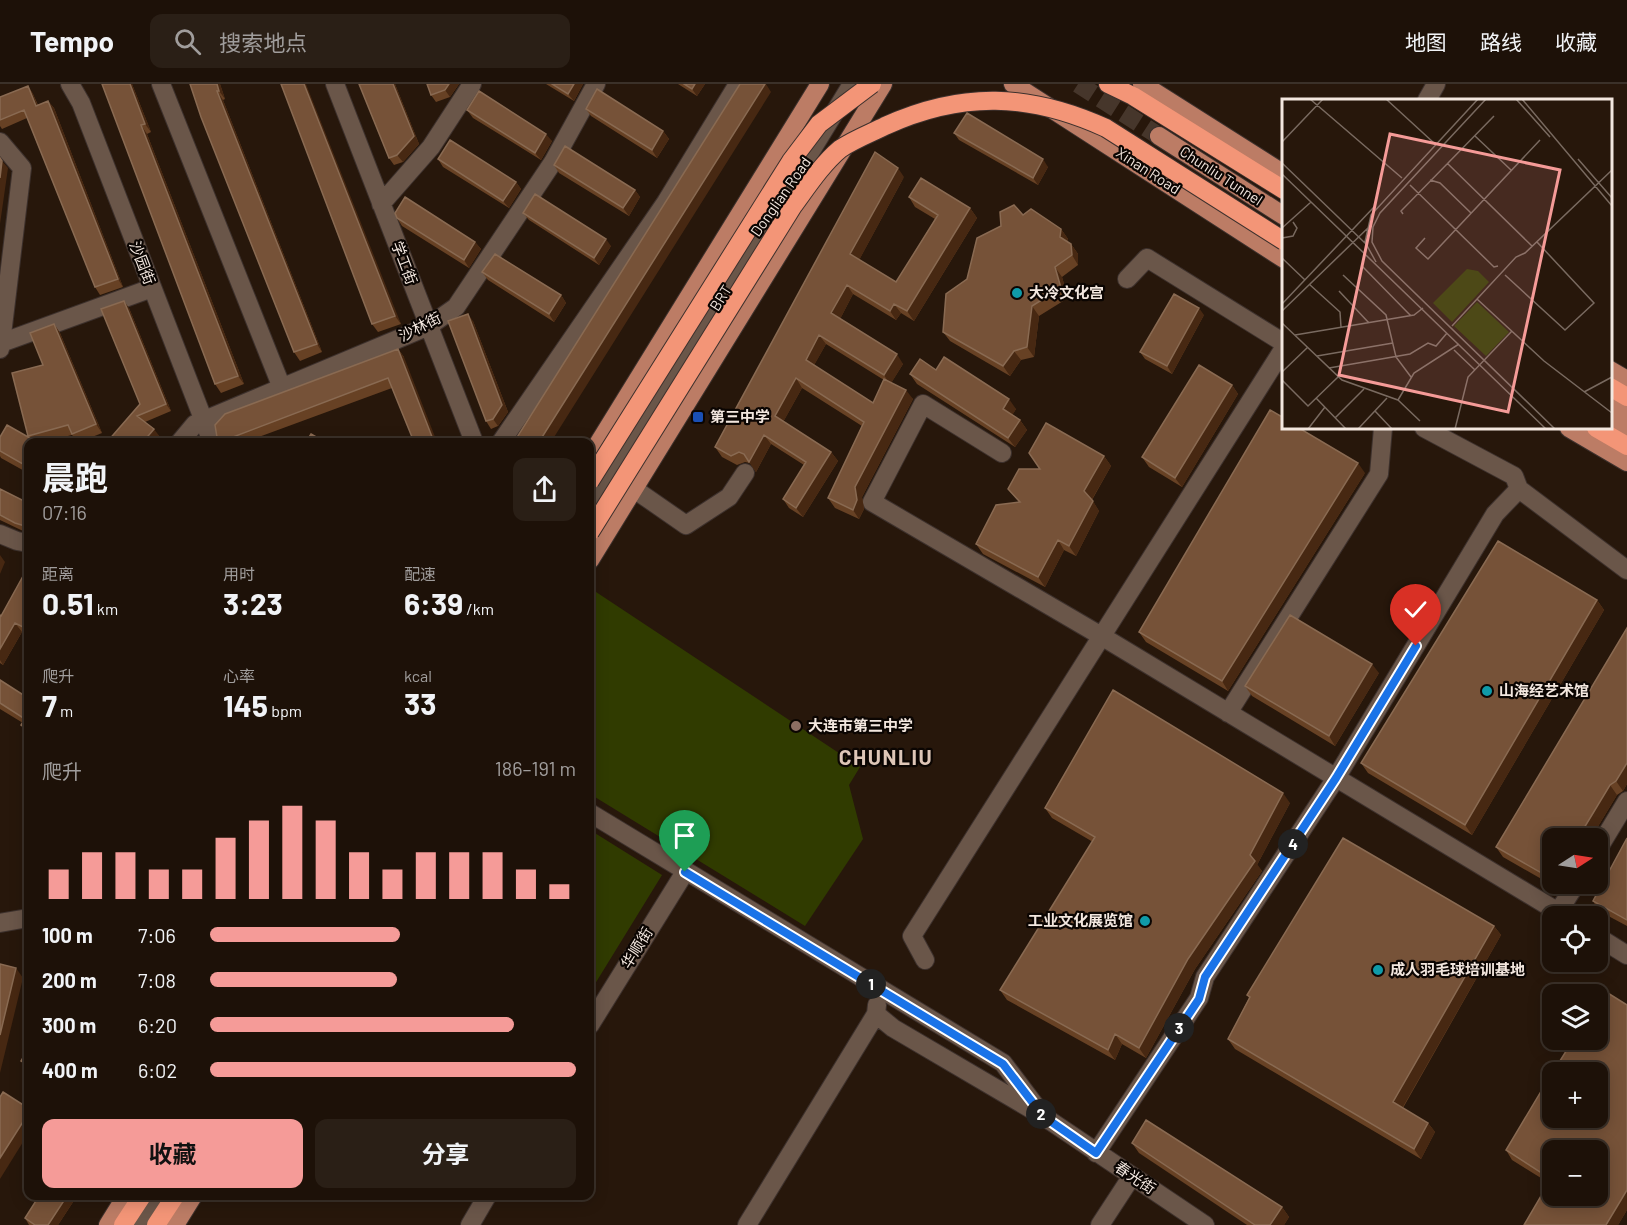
<!DOCTYPE html>
<html lang="zh">
<meta charset="utf-8">
<style>
:root{--surface:#1d1108;--page:#2a1f16;--text:#f1f3f6;--muted:#a09d9c;--line:#3b3129;--accent:#f59b98}
body{margin:0;font-family:Barlow,"Noto Sans SC",sans-serif;background:var(--page);color:var(--text);height:100vh;display:flex;flex-direction:column;font-size:22px;white-space:nowrap}
*{box-sizing:border-box;margin:0}
p{font-size:20px;color:var(--muted)}
.icon{flex:none;width:33px;height:33px;fill:none;stroke:currentColor;stroke-width:2;stroke-linecap:round;stroke-linejoin:round}
.map{position:relative;flex:1;overflow:hidden}
.panel{position:absolute;left:24px;top:354px;width:570px;height:762px;display:flex;flex-direction:column;background:var(--surface);border-radius:12px;box-shadow:0 3px 15px #0003,0 0 0 2px var(--line)}
.panel>*{flex:none}
.needle{width:39px;rotate:78deg}
.controls{position:absolute;left:1542px;top:744px;display:grid;gap:12px}
.controls a{display:grid;place-items:center;width:66px;height:66px;border-radius:12px;background:var(--surface);box-shadow:0 3px 15px #0003,0 0 0 2px var(--line);font-size:30px}
.pin{position:absolute;display:grid;place-items:center;width:51px;height:51px;color:#fff;margin:-62px -26px;border-radius:50% 50% 50% 0;rotate:-45deg;box-shadow:0 0 6px #0007}
.pin .icon{rotate:45deg}
.km{position:absolute;width:30px;height:30px;margin:-15px;border-radius:50%;background:#222;color:#fff;font-size:16px;line-height:30px;text-align:center}
.round{display:grid;place-items:center;flex:none;width:63px;height:63px;border-radius:12px;background:var(--page)}
.headline{display:flex;align-items:center;justify-content:space-between;height:102px;padding:0 18px}
h1{font-size:33px;font-weight:700;line-height:45px}
.stats{display:grid;grid-template-columns:repeat(3,1fr);gap:9px;height:102px;padding:6px 18px}
.stats div{display:grid;align-content:center}
.stats b{font-size:30px;font-weight:700}
.stats small{font-size:16px;font-weight:400}
.stats p{font-size:16px}
.chart{height:168px;padding:12px 18px}
.chart p{display:flex;justify-content:space-between}
.chart svg{width:100%;height:108px;margin-top:6px;stroke:var(--accent);stroke-width:6}
.button{display:flex;gap:12px;margin-top:auto;padding:12px 18px}
.button a{flex:1;height:69px;border-radius:12px;background:var(--accent);color:#111;font-size:24px;font-weight:700;line-height:69px;text-align:center}
.button a+a{background:var(--page);color:var(--text)}
ul{padding:0 18px;list-style:none;font-size:20px}
li{display:grid;grid-template-columns:96px 72px 1fr;align-items:center;height:45px}
li i{height:15px;border-radius:8px;background:var(--accent)}
header{display:flex;align-items:center;gap:36px;box-sizing:border-box;height:84px;padding:0 30px;background:var(--surface);border-bottom:2px solid var(--line)}
header strong{font-size:28px}
nav{display:flex;gap:33px;margin-inline-start:auto;font-size:21px}
.search{width:420px;height:54px;background:var(--page);display:flex;align-items:center;gap:15px;box-sizing:border-box;padding:0 21px;border-radius:12px;color:var(--muted);font-size:22px}
.map>svg:first-child{display:block}
</style>
<header>
<strong>Tempo</strong>
<div class="search"><svg class="icon" aria-label="search" viewBox="0 0 24 24"><circle cx="10" cy="10" r="6"/><path d="M15 15l6 6"/></svg>搜索地点</div>
<nav><a>地图</a><a>路线</a><a>收藏</a></nav>
</header>
<div class="map">
<svg width="1627" height="1141" viewBox="0 0 1627 1141">
<rect width="100%" height="100%" fill="#27170b"/>
<path fill="#303b00" d="M593 506 860 683 849 701 863 755 805 842 590 710V512Z
M590 746 662 791 590 908Z"/>
<g fill="none" stroke-linecap="round" stroke-linejoin="round">
<path stroke="#46362b" stroke-width="18" stroke-dasharray="18 9" stroke-linecap="butt" d="M1078 0 1159 52"/>
<defs>
<path id="minor" d="M70 0 81 19 212 358
M161 0 282 304
M335 0 474 358
M1427 16 1436 0
M0 58 22 84 1 259
M381 120 431 63 472 0
M1127 195 1147 174 1284 259
M0 265 1 259 152 204
M1424 344 1514 392 1519 405 1627 486
M180 358 195 340 429 242 456 223 553 78 596 0
M501 358 666 118 738 0
M1002 369 923 320 872 418 1103 553 1565 832
M634 405 686 441 729 413 745 389
M590 427 852 0
M0 450 17 457 28 459
M1228 629 1379 390 1383 344
M590 729 1003 979 1043 1032 1205 1141
M1598 765 1627 717
M1558 828 1576 800
M0 839 28 834
M1598 853 1627 871
M925 876 912 852 1284 264
M877 921 876 930 893 944 1036 1028
M590 941 685 788
M1096 1069 1199 914 1205 893 1336 694 1495 430 1519 405
M138 1141 156 1112
M470 1141 487 1112
M747 1141 876 930
M1100 1141 1132 1092"/>
<path id="major" d="M1013 0 1284 175
M1142 0 1284 90
M1159 52 1284 132
M1610 286 1627 296
M1610 320 1627 329
M1610 336 1627 346
M1569 344 1627 378
M590 373 820 0
M590 476 883 0
M108 1141 126 1112
M175 1141 193 1112"/>
<path id="highway" d="M1108 0 1133 12 1284 106
M1610 303 1627 313
M1596 344 1627 362
M123 1141 142 1112
M156 1141 175 1112"/>
</defs>
<use href="#minor" stroke="#3d312d" stroke-width="20"/>
<use href="#major" stroke="#3d312d" stroke-width="20"/>
<use href="#highway" stroke="#3d312d" stroke-width="20"/>
<use href="#minor" stroke="#6a5649" stroke-width="18"/>
<use href="#major" stroke="#bc7c65" stroke-width="18"/>
<use href="#highway" stroke="#f39577" stroke-width="18"/>
<defs>
<path id="highway-bridge" d="M590 397 791 77 819 40 872 0
M590 448 793 122C807 103 822 80 840 65 853 56 871 49 885 42 962 7 1029 9 1106 44L1284 157"/>
</defs>
<use href="#highway-bridge" stroke="#3d312d" stroke-width="20" stroke-linecap="butt"/>
<use href="#highway-bridge" stroke="#f39577" stroke-width="18"/>
</g>
<path fill="#674124" fill-rule="evenodd" d="M102 0H132L151 48 147 50 244 300 221 309 215 300Z
M190 0H220L225 15 223 16 322 268 300 277 294 268Z
M281 0 401 240 378 248 372 240Z
M359 0H395L419 60 403 78 394 81 389 74Z
M427 0H459L450 13 436 18 431 11Z
M546 0H583L574 17Z
M678 0H705L697 12Z
M28 2 33 10 38 21 48 17 54 24 123 203 100 211 95 203 27 34 2 45 0 42V13Z
M586 25 663 47 669 55 657 74 591 32Z
M467 26 552 57 541 76 473 34Z
M954 49 1048 83 1038 101 959 56Z
M438 75 516 98 521 105 509 124 443 83Z
M554 81 635 106 640 113 629 132 559 89Z
M904 93 859 176 896 198 935 135 915 123 909 113 970 124 977 134 914 237 901 229 896 236 853 210 840 235 903 280 891 299 913 315 862 413 864 425 859 435 835 424 828 414 862 342 802 304 783 338 831 368 838 377 803 433 789 424 783 415 804 381 771 360 756 388 750 379 745 378 737 381 722 373 715 363ZM826 260 884 296 873 319 814 281Z
M523 129 611 162 599 181 529 136Z
M1023 131 1061 145 1068 155 1067 158 1071 160 1078 170V181L1062 193 1068 214 1039 232 1034 273 1021 276 1010 292 950 257 943 248 967 195 1001 142Z
M397 134 475 158 481 165 469 184 402 142Z
M482 188 561 211 566 219 554 238 488 196Z
M129 224 171 327 145 338 160 353 107 358 140 320Z
M1204 231 1172 290 1145 275 1140 268Z
M473 237 508 328 498 342 491 345 486 337Z
M54 240 60 249 102 349 80 358H78L72 351 43 358H28V389L1 374 0 372V353L30 354 28 352 43 281Z
M398 265 404 273 392 304 245 358H220L217 353Z
M936 286 1016 325 1012 331 1020 336 1027 346 1015 363 917 300 910 290Z
M1232 301 1238 310 1182 403 1149 383 1142 373Z
M1104 372 1111 382 1092 416 1099 427 1076 472 1064 466 1045 503 983 470 976 460 1019 418 1008 405 1040 385Z
M1365 389 1228 607 1146 558 1139 548Z
M0 405 28 419V449L21 446 0 436Z
M28 483V552L22 548 3 581 0 579V531L1 532Z
M1597 516 1604 526 1472 751 1368 689 1361 679Z
M1627 544V700L1623 707 1617 711 1591 754H1552V800H1563L1559 805 1503 773 1496 763Z
M1379 589 1335 662 1252 612 1245 602Z
M0 596 28 614V651L21 641 23 639 0 625Z
M1290 719 1257 781 1262 787 1195 885 1146 974 1122 960 1115 976 1007 916 1000 906 1093 758 1052 734 1045 724Z
M1627 754V842L1599 827 1593 817Z
M1494 842 1501 851 1403 1024 1428 1039 1435 1048 1421 1075 1235 965 1228 955 1249 914 1247 911Z
M28 965V987L21 977Z
M1132 1059 1282 1123 1289 1133 1284 1141H1247L1139 1069Z
M1506 1066 1627 1126 1618 1141H1525L1549 1099 1512 1076Z
M39 1112H77L58 1141H29L25 1134Z"/>
<path fill="#472812" d="M130 0H132L151 48 145 40Z
M217 0H220L225 15 219 7Z
M304 0H306L401 240 395 232Z
M393 0H395L419 60 403 78 397 71Z
M449 0H459L450 13 445 6Z
M574 0H583L574 17 568 10Z
M695 0H705L697 12 692 5Z
M765 0H766L771 8 551 358H539Z
M28 2 33 10 41 30 36 22Z
M217 7 223 16 322 268 317 260Z
M48 17 54 24 123 203 118 195Z
M141 41 147 50 244 300 238 292Z
M663 47 669 55 657 74 652 66Z
M546 50 552 57 541 76 535 69Z
M1043 75 1048 83 1038 101 1033 94Z
M2 77 8 84 0 140V94Z
M898 84 904 93 857 180 850 170Z
M516 98 521 105 509 124 503 117Z
M635 106 640 113 629 132 623 124Z
M970 124 977 134 914 237 907 227Z
M1061 145 1068 155 1067 163 1060 153Z
M606 155 611 162 599 181 594 174Z
M475 158 481 165 469 184 464 176Z
M1071 160 1078 170V181L1072 171Z
M1055 183 1062 193 1068 214 1061 204Z
M847 201 853 210 838 239 831 229Z
M561 211 566 219 554 238 549 230Z
M124 217 129 224 171 327 166 320Z
M894 220 901 229 896 236 890 227Z
M1032 222 1039 232 1034 273 1027 263Z
M1199 224 1204 231 1172 290 1167 282Z
M468 230 473 237 508 328 498 342 493 335Z
M54 240 60 249 102 349 96 340Z
M819 251 826 260 812 285 806 276Z
M398 265 404 273 437 358H434Z
M1014 267 1021 276 1010 292 1003 282Z
M897 270 903 280 890 301 884 291Z
M796 294 802 304 781 342 775 332Z
M1232 301 1238 310 1182 403 1175 394Z
M906 306 913 315 862 413 864 425 859 435 853 426 855 403Z
M1009 315 1016 325 1010 335 1003 325Z
M1020 336 1027 346 1015 363 1008 354Z
M154 345 160 353 155 358H143Z
M764 351 771 360 756 388 749 378Z
M831 368 838 377 803 433 796 424Z
M1104 372 1111 382 1091 417 1084 407Z
M1358 379 1365 389 1228 607 1222 597Z
M1093 417 1099 427 1076 472 1069 462Z
M1058 456 1064 466 1045 503 1038 493Z
M0 471 5 478 0 490Z
M1597 516 1604 526 1472 751 1465 741Z
M15 539 22 548 3 581 0 576V565Z
M28 539V549L25 544Z
M1372 580 1379 589 1335 662 1329 652Z
M1627 679V700L1623 707 1616 697Z
M1610 701 1617 711 1591 754H1581V749Z
M1283 709 1290 719 1257 781 1250 771Z
M1255 777 1262 787 1195 885 1146 974 1139 964 1188 875Z
M1556 800H1563L1559 805Z
M1494 842 1501 851 1400 1028 1393 1018Z
M16 884 23 894 0 989V951Z
M1115 950 1122 960 1115 976 1108 966Z
M28 1030V1050L0 1095V1074Z
M1428 1039 1435 1048 1421 1075 1414 1065Z
M1627 1106V1126L1618 1141H1606Z
M67 1112H77L58 1141H48Z
M1282 1123 1289 1133 1284 1141H1270Z"/>
<path fill="#765238" stroke="#896a52" stroke-width="1.5" fill-rule="evenodd" d="M102 0H130L145 40 141 41 238 292 215 300Z
M190 0H217L219 7H217L317 260 294 268 201 33Z
M281 0H304L395 232 372 240Z
M359 0H393L414 52 397 71 389 74Z
M427 0H449L445 6 431 11Z
M552 0H574L568 10Z
M684 0H695L692 5Z
M740 0H765L539 358H514Z
M28 2 36 22 48 17 118 195 95 203 24 26 0 36V13Z
M597 5 663 47 652 66 586 25Z
M479 7 546 50 535 69 467 26Z
M967 29 1043 75 1033 94 954 49Z
M450 56 516 98 503 117 438 75Z
M565 62 635 106 623 124 554 81Z
M875 68 898 84 850 170 896 198 938 131 909 113 921 94 970 124 907 227 894 220 890 227 847 201 831 229 897 270 884 291 819 251 806 276 873 319 884 295 906 306 855 403 857 416 853 426 828 414 864 338 796 294 775 332 831 368 796 424 783 415 806 378 764 351 749 378 744 370 739 368 731 372 715 363Z
M0 74 2 77 0 94Z
M535 110 606 155 594 174 523 129Z
M405 113 475 158 464 176 397 134 395 129Z
M1014 121 1023 131 1031 125 1061 145 1060 153 1071 160 1072 171 1055 183 1061 204 1032 222 1027 263 1014 267 1003 282 943 248 946 210 967 195 977 154 1001 142 1000 128Z
M495 170 561 211 549 230 482 188Z
M1174 210 1199 224 1167 282 1140 268Z
M124 217 166 320 137 332 154 345 143 358H107L140 320 101 225Z
M468 230 502 321 493 335 486 337 448 237Z
M54 240 96 340 72 350 68 341 28 352 12 289 43 281 30 249Z
M398 265 434 358H414L388 294 233 353 239 358H223L217 353 215 341 225 330Z
M944 273 1009 315 1003 325 1020 336 1008 354 910 290 920 275 936 286Z
M1199 281 1232 301 1175 394 1142 373Z
M1270 326 1284 334V344H1299L1358 379 1222 597 1139 548Z
M1046 339 1104 372 1084 407 1093 417 1069 462 1058 456 1038 493 976 460 996 421 1020 418 1008 405 1019 385H1040L1029 369Z
M7 341 37 358H28V383L0 367V353Z
M311 350 325 358H306Z
M0 405 28 419V443L15 439 0 431Z
M1498 457 1597 516 1465 741 1361 679Z
M28 483V539L25 544 15 539 0 565V531L1 532Z
M1290 531 1372 580 1329 652 1245 602Z
M1627 544V679L1616 697 1610 701 1581 749V754H1552V795L1496 763Z
M0 596 28 614V646L21 641 25 635 0 619Z
M1113 606 1283 709 1250 771 1255 777 1188 875 1139 964 1115 950 1108 966 1000 906 1095 753 1045 724Z
M1343 754 1494 842 1393 1018 1428 1039 1414 1065 1228 955 1250 913 1247 911Z
M1627 754V836L1593 817Z
M0 880 16 884 0 951Z
M1603 906 1627 921V1106L1606 1141H1524L1551 1095 1506 1066 1552 989V1034H1598V988H1553L1573 956H1598V915ZM1552 1066H1598V1112H1552Z
M28 965V981L21 977Z
M3 1008 28 1024V1030L0 1074V1013Z
M1146 1036 1282 1123 1270 1141H1255L1132 1059Z
M39 1112H67L48 1141H35L25 1134Z"/>
<g fill="none" stroke-linecap="round" stroke-linejoin="round">
<defs>
<path id="route" d="M685 788 1003 980 1043 1032 1096 1069 1199 915 1205 893 1336 694 1416 562"/>
</defs>
<use href="#route" stroke="#fff" stroke-width="12"/>
<use href="#route" stroke="#1a73e8" stroke-width="8"/>
</g>
<g fill="#0f9aa8" stroke="#0b0502" stroke-width="2">
<circle cx="1017" cy="209" r="6"/>
<circle cx="1487" cy="607" r="6"/>
<circle cx="1145" cy="837" r="6"/>
<circle cx="1378" cy="886" r="6"/>
</g>
<rect fill="#1a4fb4" stroke="#0b0502" stroke-width="2" x="692" y="327" width="12" height="12" rx="3"/>
<circle fill="#8d6e63" stroke="#0b0502" stroke-width="2" cx="796" cy="642" r="6"/>
<g text-anchor="middle" stroke-width="4.5" stroke-linejoin="round" paint-order="stroke">
<g font-size="15" fill="#f3e7df" stroke="#0b0502">
<text transform="translate(1148 87) rotate(33)" y="5">Xinan Road</text>
<text transform="translate(1221 92) rotate(33)" y="5">Chunliu Tunnel</text>
<text transform="translate(781 113) rotate(-55)" y="5">Donglian Road</text>
<text transform="translate(142 179) rotate(69)" y="5">沙园街</text>
<text transform="translate(404 179) rotate(69)" y="5">学工街</text>
<text transform="translate(721 214) rotate(-58)" y="5">BRT</text>
<text transform="translate(420 243) rotate(-27)" y="5">沙林街</text>
<text transform="translate(637 864) rotate(-58)" y="5">华顺街</text>
<text transform="translate(1135 1094) rotate(34)" y="5">春光街</text>
</g>
<g font-size="15" font-weight="bold" fill="#f3e7df" stroke="#0b0502" text-anchor="start">
<text x="1029" y="214">大冷文化宫</text>
<text x="710" y="338">第三中学</text>
<text x="1499" y="612">山海经艺术馆</text>
<text x="808" y="647">大连市第三中学</text>
<text x="1133" y="842" text-anchor="end">工业文化展览馆</text>
<text x="1390" y="891">成人羽毛球培训基地</text>
</g>
<g font-size="21" font-weight="bold" letter-spacing="1.5" fill="#dec6b7" stroke="#0b0502">
<text x="886" y="681">CHUNLIU</text>
</g>
</g>
<g transform="translate(1282 15)">
<rect width="330" height="330" fill="#27170b"/>
<path d="M185 170 196 172 207 183 170 223 151 204ZM195 203 227 233 204 257 172 227Z" fill="#303b00"/>
<path fill="none" stroke="#796a60" stroke-width="1.5" d="M28 0 120 79M104 0 152 44M204 0 98 114 91 128 90 143 100 162 273 330M234 0 268 38M240 0 330 107M193 37 229 71M0 43 41 0M296 60 330 99M0 64 84 145M165 64 250 147M0 75 264 330M148 81 158 84 189 114M128 86 212 168 216 167M121 115 119 112 212 17M0 129 29 103M0 139 11 137 15 129 11 123M143 139 134 149 146 160 258 41M0 159 23 181M94 163 83 143 89 116 196 0M80 167 129 217M61 176 104 216 114 258 129 278M223 176 283 231 312 204 255 143M27 185 58 213 59 228M57 192 87 224M195 200 262 262 330 314M0 205 92 108M0 212 87 128M0 224 60 281 116 301 132 274 177 245M170 227 234 158 243 154 330 71M13 236 132 216 141 209M172 251 193 271M35 257 111 244M47 269 128 255 146 244 154 247 165 234M0 273 26 248M0 281 26 307 56 278M302 293 330 278M34 299 64 330M116 301 138 322M93 312 110 330M53 319 82 290M26 330 43 308M76 330 105 299M173 330 186 278 230 232"/>
<path fill="#f59b98" fill-opacity="0.15" stroke="#f59b98" stroke-width="3" d="M108 35 278 71 226 313 57 276Z"/>
<rect width="330" height="330" fill="none" stroke="#f3e7df" stroke-width="3"/>
</g>
</svg>
<div class="controls">
<a><svg class="needle" viewBox="-14 -14 28 28"><path d="M0-13l5 13h-10z" fill="#e53935"/><path d="M0 13l5-13h-10z" fill="#a09d9c"/></svg></a>
<a><svg class="icon" aria-label="locate" viewBox="0 0 24 24"><circle cx="12" cy="12" r="6"/><path d="M12 2v4M12 18v4M2 12h4M18 12h4"/></svg></a>
<a><svg class="icon" aria-label="layers" viewBox="0 0 24 24"><path d="M12 4l9 5-9 5-9-5zM3 14l9 5 9-5"/></svg></a>
<a>+</a>
<a>−</a>
</div>
<div class="pin" style="left:685px;top:788px;background:#1e9e55"><svg class="icon" aria-label="arrive" viewBox="0 0 24 24"><path d="M6 21V4h12l-3 4 3 4H6"/></svg></div>
<div class="pin" style="left:1416px;top:562px;background:#d93025"><svg class="icon" aria-label="check" viewBox="0 0 24 24"><path d="M5 12l5 5 9-10"/></svg></div>
<b class="km" style="left:871px;top:900px">1</b>
<b class="km" style="left:1041px;top:1030px">2</b>
<b class="km" style="left:1179px;top:944px">3</b>
<b class="km" style="left:1293px;top:760px">4</b>
<section class="panel">
<div class="headline"><div><h1>晨跑</h1><p>07:16</p></div><a class="round"><svg class="icon" aria-label="share" viewBox="0 0 24 24"><path d="M12 15V3M7 8l5-5 5 5M5 13v7h14v-7"/></svg></a></div>
<div class="stats">
<div><p>距离</p><b>0.51<small> km</small></b></div>
<div><p>用时</p><b>3:23</b></div>
<div><p>配速</p><b>6:39<small> /km</small></b></div>
</div>
<div class="stats">
<div><p>爬升</p><b>7<small> m</small></b></div>
<div><p>心率</p><b>145<small> bpm</small></b></div>
<div><p>kcal</p><b>33</b></div>
</div>
<div class="chart"><p><span>爬升</span>186–191 m</p>
<svg viewBox="0 0 160 44" preserveAspectRatio="none"><path d="M5 44V32M15 44V25M25 44V25M35 44V32M45 44V32M55 44V19M65 44V12M75 44V6M85 44V12M95 44V25M105 44V32M115 44V25M125 44V25M135 44V25M145 44V32M155 44V38"/></svg>
</div>
<ul>
<li><b>100 m</b>7:06<i style="width:52%"></i></li>
<li><b>200 m</b>7:08<i style="width:51%"></i></li>
<li><b>300 m</b>6:20<i style="width:83%"></i></li>
<li><b>400 m</b>6:02<i style="width:100%"></i></li>
</ul>
<div class="button"><a>收藏</a><a>分享</a></div>
</section>
</div>
